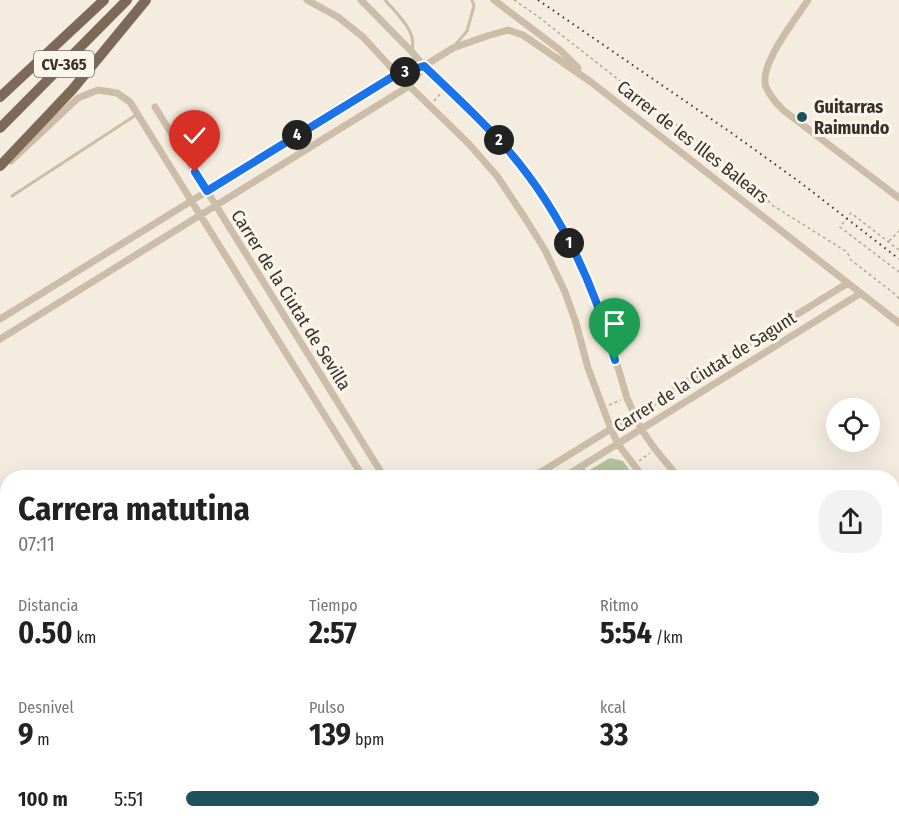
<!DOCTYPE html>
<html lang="es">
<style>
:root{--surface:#fff;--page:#f2f2f2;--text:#222;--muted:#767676;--accent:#1d525d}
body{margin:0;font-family:"Fira Sans Condensed",sans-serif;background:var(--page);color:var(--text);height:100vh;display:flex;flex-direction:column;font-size:22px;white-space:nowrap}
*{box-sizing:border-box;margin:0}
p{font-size:20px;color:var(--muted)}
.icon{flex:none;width:33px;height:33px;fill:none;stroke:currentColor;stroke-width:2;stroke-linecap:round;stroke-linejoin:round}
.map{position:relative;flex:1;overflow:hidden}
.details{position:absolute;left:0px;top:470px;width:900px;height:364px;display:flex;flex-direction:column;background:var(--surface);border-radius:24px 24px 0 0;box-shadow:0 6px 24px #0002}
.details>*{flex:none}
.fabs{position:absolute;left:826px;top:398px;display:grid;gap:12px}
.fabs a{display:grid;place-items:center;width:54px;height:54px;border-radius:50%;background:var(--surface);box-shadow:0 6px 24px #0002;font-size:30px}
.pin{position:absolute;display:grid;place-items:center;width:51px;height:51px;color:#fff;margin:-62px -26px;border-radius:50% 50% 50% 0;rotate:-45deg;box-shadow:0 0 6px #0007}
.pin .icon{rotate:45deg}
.km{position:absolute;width:30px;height:30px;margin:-15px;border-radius:50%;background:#222;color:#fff;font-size:16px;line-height:30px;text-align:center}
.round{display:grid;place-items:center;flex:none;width:63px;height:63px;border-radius:24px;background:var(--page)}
.summary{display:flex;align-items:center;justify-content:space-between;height:102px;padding:0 18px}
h1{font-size:33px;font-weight:700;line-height:45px}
.metrics{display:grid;grid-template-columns:repeat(3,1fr);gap:9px;height:102px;padding:6px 18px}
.metrics div{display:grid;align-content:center}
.metrics b{font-size:30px;font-weight:700}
.metrics small{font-size:16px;font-weight:400}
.metrics p{font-size:16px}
ul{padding:0 18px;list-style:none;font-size:20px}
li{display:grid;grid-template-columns:96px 72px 1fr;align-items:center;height:45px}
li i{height:15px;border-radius:8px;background:var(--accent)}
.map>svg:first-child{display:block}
</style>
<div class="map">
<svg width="899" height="833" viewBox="0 0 899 833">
<rect width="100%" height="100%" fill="#f4ecde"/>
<path fill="#b3c39d" d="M610 458 623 461 634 477H592L588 471Z"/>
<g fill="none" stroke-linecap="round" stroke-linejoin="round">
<path stroke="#b8a793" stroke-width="1.5" stroke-dasharray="3 3" stroke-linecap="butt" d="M514 0 536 15 757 188 772 205 847 252 851 260 896 295 899 299
M434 101 441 93
M889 241 899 231
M899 250 851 213 840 227 899 272
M609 405 621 400
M639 461 650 453"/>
<path stroke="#ccbda9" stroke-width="3" d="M385 0C396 13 417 31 412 49
M456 44 467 31 474 6 472 0
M12 196 136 115
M110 826 115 833"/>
<path stroke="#ccbda9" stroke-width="7" d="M307 0 338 17 363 37 397 74 468 143 497 176 525 218 545 250 565 292 576 323 588 368 611 429 618 444 643 477
M361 0 411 51 424 66 480 119 510 152 533 182 559 221 591 287 606 327 627 398 641 429 655 449 678 477
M494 0 560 50 578 68
M808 0C796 19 758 65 766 87 770 96 776 103 783 110L899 198
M155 107 384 477
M11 161 78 98 98 90 117 93 130 102 363 477
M0 319 397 74 424 66 453 48 487 36 508 30 523 35 591 82 899 323
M0 339 409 86 424 66
M580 467 586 477
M533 477 848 283
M564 477 861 293
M892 642 899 652
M0 654 8 664
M892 691 899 701
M0 706 8 716
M892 741 899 736
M892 762 899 758
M0 779 8 773
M104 826V833
M115 826 122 833
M167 826 174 833
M580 826 584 833
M600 826 604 833
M660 826H662
M667 826 671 833
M744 833 754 826
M777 833 787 826"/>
<path stroke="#a08c7a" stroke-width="9" d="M0 679 8 689
M0 690 8 699
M141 826 148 833"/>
<path stroke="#7c695a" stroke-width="10" d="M0 97 104 0
M0 128 127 0
M0 166 72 90 146 0"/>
<path stroke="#393029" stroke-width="2" stroke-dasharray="1.5 4.5" stroke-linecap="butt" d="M538 0 733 134 801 183 899 259"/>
</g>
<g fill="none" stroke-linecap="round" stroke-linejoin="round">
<defs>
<path id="route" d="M195 172 207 191 397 74 424 66C453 94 482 120 508 150 560 210 594 284 615 360"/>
</defs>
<use href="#route" stroke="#fff" stroke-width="12"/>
<use href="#route" stroke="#1a73e8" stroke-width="8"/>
</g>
<circle fill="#1d525d" stroke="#fbf5eb" stroke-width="2" cx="802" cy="117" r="6"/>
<g text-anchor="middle" stroke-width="6" stroke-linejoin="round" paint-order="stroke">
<rect fill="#fbf5eb" stroke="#736b63" stroke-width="1.5" x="34" y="51" width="60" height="26" rx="4.5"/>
<g font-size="16" font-weight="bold" fill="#393029">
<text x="64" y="70">CV-365</text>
</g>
<g font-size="18" font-weight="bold" fill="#393029" stroke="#fbf5eb" text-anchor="start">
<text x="814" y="113">Guitarras<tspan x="814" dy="21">Raimundo</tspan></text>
</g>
<g font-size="18" fill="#393029" stroke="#fbf5eb">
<text transform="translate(693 142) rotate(38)" y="6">Carrer de les Illes Balears</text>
<text transform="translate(291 300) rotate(58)" y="6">Carrer de la Ciutat de Sevilla</text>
<text transform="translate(705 372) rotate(-32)" y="6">Carrer de la Ciutat de Sagunt</text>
</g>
</g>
</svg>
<div class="fabs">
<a><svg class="icon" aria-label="locate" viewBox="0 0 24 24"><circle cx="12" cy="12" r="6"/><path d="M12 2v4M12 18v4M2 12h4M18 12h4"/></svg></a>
</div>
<div class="pin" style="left:615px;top:360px;background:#1e9e55"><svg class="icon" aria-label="arrive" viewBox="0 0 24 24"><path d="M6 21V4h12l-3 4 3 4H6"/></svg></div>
<div class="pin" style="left:195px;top:172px;background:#d93025"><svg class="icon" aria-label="check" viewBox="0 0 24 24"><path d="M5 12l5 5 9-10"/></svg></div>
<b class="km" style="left:569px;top:243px">1</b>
<b class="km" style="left:499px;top:140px">2</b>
<b class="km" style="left:405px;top:72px">3</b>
<b class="km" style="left:297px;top:135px">4</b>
<section class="details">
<div class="summary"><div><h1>Carrera matutina</h1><p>07:11</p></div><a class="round"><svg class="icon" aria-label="share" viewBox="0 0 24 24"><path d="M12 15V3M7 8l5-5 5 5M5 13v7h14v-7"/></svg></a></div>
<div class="metrics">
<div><p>Distancia</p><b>0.50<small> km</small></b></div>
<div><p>Tiempo</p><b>2:57</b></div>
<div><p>Ritmo</p><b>5:54<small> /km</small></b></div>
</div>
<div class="metrics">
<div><p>Desnivel</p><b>9<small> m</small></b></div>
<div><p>Pulso</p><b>139<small> bpm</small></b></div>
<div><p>kcal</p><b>33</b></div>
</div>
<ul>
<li><b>100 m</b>5:51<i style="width:91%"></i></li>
</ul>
</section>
</div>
